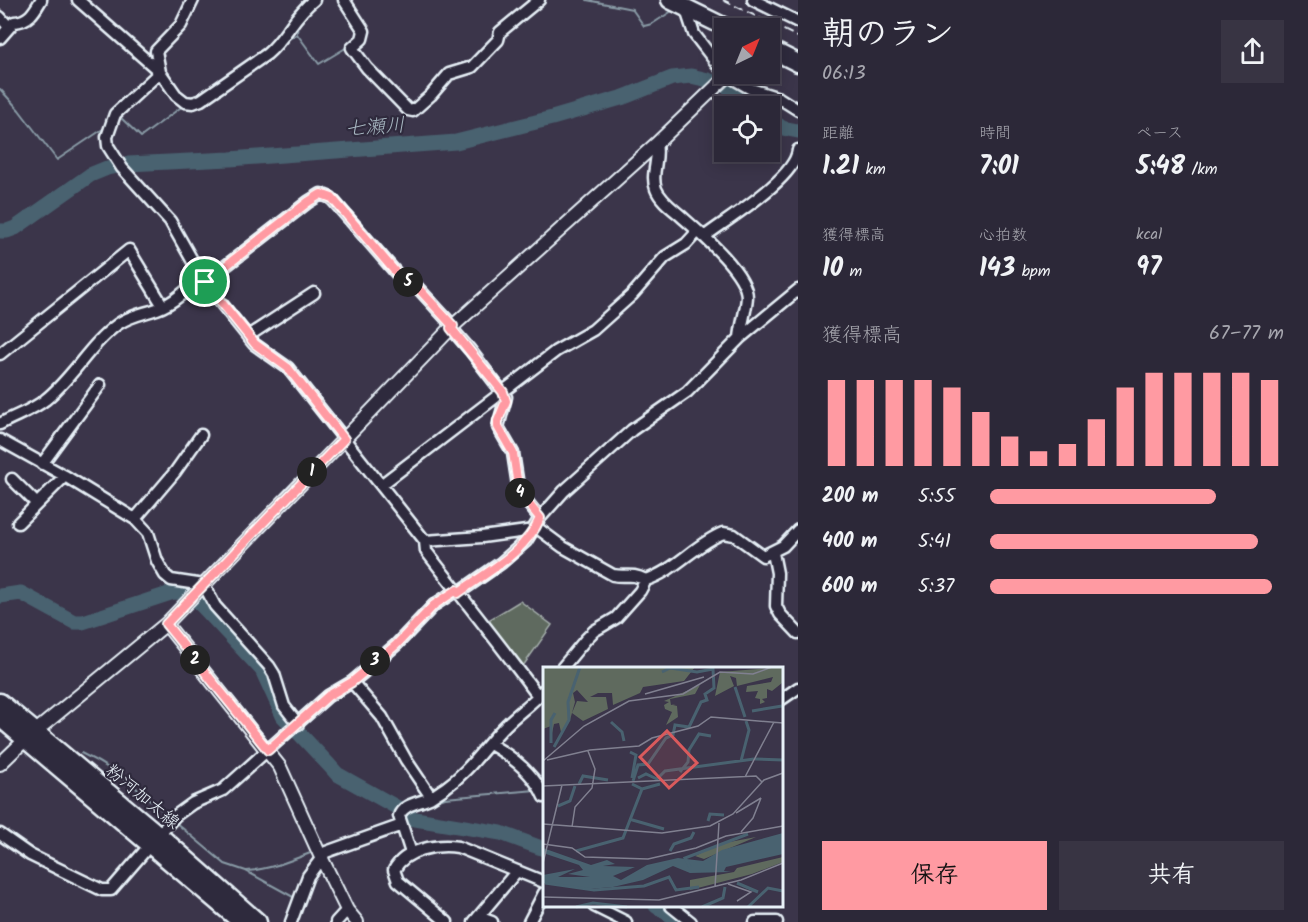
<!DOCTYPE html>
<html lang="ja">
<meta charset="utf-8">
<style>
:root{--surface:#2c2838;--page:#383443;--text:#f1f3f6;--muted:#a6a6ae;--line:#484453;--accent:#ff9aa2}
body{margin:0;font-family:Kalam,"Klee One",sans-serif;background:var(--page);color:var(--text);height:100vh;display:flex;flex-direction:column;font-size:22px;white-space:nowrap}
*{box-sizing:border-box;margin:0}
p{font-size:20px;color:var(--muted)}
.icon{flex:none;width:33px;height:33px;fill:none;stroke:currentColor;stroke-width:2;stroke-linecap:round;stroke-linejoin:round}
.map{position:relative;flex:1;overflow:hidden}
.sheet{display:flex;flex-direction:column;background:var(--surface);width:510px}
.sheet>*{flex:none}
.needle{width:39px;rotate:43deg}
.tools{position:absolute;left:714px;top:18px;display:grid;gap:12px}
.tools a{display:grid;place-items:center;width:66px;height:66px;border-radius:0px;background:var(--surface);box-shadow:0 3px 15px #0003,0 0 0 2px var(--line);font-size:30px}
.pin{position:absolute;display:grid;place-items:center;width:51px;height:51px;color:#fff;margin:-26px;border:3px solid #fff;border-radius:50%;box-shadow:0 2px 6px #0007}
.km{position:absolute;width:30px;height:30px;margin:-15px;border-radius:50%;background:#222;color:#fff;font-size:16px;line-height:30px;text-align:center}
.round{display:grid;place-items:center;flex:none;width:63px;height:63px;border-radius:0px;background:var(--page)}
.headline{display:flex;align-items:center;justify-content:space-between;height:102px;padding:0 24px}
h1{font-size:33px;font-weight:700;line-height:45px}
.stats{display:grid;grid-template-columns:repeat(3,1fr);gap:9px;height:102px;padding:6px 24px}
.stats div{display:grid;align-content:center}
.stats b{font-size:26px;font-weight:700}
.stats small{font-size:16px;font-weight:400}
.stats p{font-size:16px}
.chart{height:168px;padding:12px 24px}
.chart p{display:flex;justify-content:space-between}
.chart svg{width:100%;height:108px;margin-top:6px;stroke:var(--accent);stroke-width:6}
.primary-button{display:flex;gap:12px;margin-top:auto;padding:12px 24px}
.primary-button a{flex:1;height:69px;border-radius:0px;background:var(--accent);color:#111;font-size:24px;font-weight:700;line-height:69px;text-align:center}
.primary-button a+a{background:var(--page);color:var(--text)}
ul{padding:0 24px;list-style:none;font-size:20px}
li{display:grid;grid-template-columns:96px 72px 1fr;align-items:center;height:45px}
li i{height:15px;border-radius:8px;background:var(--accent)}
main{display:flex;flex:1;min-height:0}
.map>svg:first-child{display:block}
</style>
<main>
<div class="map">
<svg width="798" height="922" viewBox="0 0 798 922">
<rect width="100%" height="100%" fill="#3b354a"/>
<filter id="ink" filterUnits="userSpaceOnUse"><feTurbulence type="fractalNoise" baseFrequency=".0167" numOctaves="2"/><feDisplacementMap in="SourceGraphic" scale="12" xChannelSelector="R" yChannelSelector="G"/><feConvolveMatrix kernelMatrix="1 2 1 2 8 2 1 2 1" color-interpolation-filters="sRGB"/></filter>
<g filter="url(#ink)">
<path fill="#5f6a5e" stroke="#a4aeab" stroke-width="1.5" d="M520 601 552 625 523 666 487 621Z"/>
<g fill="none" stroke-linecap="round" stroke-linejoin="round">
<path stroke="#899ba6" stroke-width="2" d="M587 0 632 9 644 26 652 24 675 9
M297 34 298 22
M286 41 297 34 319 64 349 46
M0 89 19 110 57 160 106 127
M119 116 141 137 180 108
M81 753C119 771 140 791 171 818
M431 803 445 798 536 790
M406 816 418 807
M175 822 225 864 246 871 295 898
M321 848 397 821
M247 871C271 869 290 861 313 852"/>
<path stroke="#496270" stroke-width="15" d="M770 119 782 128 798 131
M0 231H7L15 228 90 175 107 168 128 164 230 159 456 142 552 118 624 97 672 78 691 76 708 80 728 87 755 106
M0 596 21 593 74 622H83L174 592 190 593 262 670 283 716 329 765 337 774 398 808 409 818 501 833 544 849
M656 906 681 922"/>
<defs>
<path id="minor" d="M78 0 160 72 176 95 185 102 193 103 201 100 267 54C286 38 294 15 314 0
M344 0 364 31 362 39 352 48 367 68 408 110 413 111 431 95 449 74 472 67 498 40 500 32 539 0
M753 0 798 22
M685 7 694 34 724 73
M0 17 9 27
M0 38 14 22C29 21 34 12 41 0
M160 72 115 114 107 137 108 146 122 168 170 221 201 276 213 293 254 344 288 368 425 541 426 551C464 600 502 647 538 696
M160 72 156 51 181 25 193 0
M725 74 751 89 779 98 798 110
M656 144C660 159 650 174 656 189 660 200 673 209 681 216 699 232 747 272 747 297 746 311 741 325 740 338
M704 237C727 219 795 179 798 150
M205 282 308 202 321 194 331 198 398 275 418 288 453 326
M451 328 470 350 506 397 498 427 513 453 519 492 540 518
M248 336 314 293
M0 354 129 250 163 306
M0 424C14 416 33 410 45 400 73 378 89 345 118 324 131 315 143 314 157 309 174 303 188 289 201 276
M0 440 65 476 135 519 148 533 157 561 165 575 171 580 204 585 215 606 269 666 274 674 284 706 298 724
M42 464 100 385
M12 479 37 504
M381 485 556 351 593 330 632 295 665 257 686 244 698 231
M135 519 175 472 201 435
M18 523 65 476
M536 527 563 547 613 575C628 578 629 572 646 580 675 571 695 544 723 533L734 535 763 556 783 546 798 530
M425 541 482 537 534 530
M773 553 777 573 776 606 780 614 798 633
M458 593 501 563 526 541 540 518 564 491 632 430 687 392 740 338 798 290
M562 668 586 639 594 631 616 618 640 591 646 580
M352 682 382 717 406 760 431 797
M782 699 798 688
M490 744C513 757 534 773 544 797
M0 834 30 855 102 890H111L175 816 193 803 223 790 328 696 352 682 396 645 434 605 457 590
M411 853 399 816C403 804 419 803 430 798 435 795 440 791 445 788 471 770 485 745 507 724 519 712 533 703 544 690
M594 906 626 922
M671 906 691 922
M478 917 492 922
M291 922 308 876 326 852 402 825
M336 922 347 910
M447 922 398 881 394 870C405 849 437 844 458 847L544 882
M474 922 516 872
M529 922 544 893
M755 922H777"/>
<path id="tertiary" d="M166 624 280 767 319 853 347 910 357 922
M0 764 25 740 166 624 453 326 656 144 729 74"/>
<path id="primary" d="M670 0 727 28
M770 49 798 63
M0 702 158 834 258 922
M0 718 241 922"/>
</defs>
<use href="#minor" stroke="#e8f1f8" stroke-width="15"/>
<use href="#tertiary" stroke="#e8f1f8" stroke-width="16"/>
<use href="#primary" stroke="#e8f1f8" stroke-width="21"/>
<use href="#minor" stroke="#2f2a3d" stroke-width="10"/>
<use href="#tertiary" stroke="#2f2a3d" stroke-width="12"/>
<use href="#primary" stroke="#2f2a3d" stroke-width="16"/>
<path stroke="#e8f1f8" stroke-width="2" stroke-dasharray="9 4.5" stroke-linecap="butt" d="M723 0 798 37"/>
</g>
</g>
<g fill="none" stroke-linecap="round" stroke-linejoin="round" filter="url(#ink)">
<defs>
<path id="route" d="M321 194 332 198 398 275 418 288 453 326 451 328 503 392 506 401 498 421V427L513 453 519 492 540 518C526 552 487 572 458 593L457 590 434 605 396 645 352 682 328 696 268 750 166 624 344 439 288 368 255 344 205 282 308 202Z"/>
</defs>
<use href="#route" stroke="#fff" stroke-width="12"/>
<use href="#route" stroke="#ff9aa2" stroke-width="8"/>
</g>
<g text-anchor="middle" stroke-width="4.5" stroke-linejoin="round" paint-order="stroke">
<g font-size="18" fill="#e8f1f8" stroke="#2f2a3d">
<text transform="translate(143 796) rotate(40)" y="6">粉河加太線</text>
</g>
<g font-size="20" font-style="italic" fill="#a8b8c2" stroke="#2f2a3d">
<text transform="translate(375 126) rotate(-4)" y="7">七瀬川</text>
</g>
</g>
<g transform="translate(543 667)">
<rect width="240" height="240" fill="#3b354a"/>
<path d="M0 0H152L141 14 100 20 97 26 70 38 69 26H55L47 30H63L65 42 40 54 29 46 34 34 45 35 34 23 30 26 32 35 27 53 18 65 16 56 11 57 9 66 8 59 0 62ZM240 0 239 16 229 24 224 22V31L219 32 222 35 217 37V32L212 31 215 24 203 25 204 19 228 15 230 10 194 19 193 11 187 9 191 19 172 29 177 5ZM157 18 152 27 127 32 128 38 133 37 130 38 134 39 135 50 123 58 129 45 122 42 121 38 126 35 121 34ZM213 170 161 192 152 189 176 177ZM240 190V195L209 207 147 223V213L191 205 194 201Z" fill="#5f6a5e"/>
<path d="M240 166V187L183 200 181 204 188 205 147 206 130 199 100 213 70 220 46 222 0 216V208L32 202 15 210H47L25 207 40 203 36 198 0 186V181L48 198 64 193 72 197 60 199 92 200 70 209 78 213 104 198 135 191 160 194 179 183Z" fill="#496270"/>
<path fill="none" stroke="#496270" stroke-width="3" d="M192 20 202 50M209 44 239 39M68 55 79 65 81 74M8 76V53L12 46M11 80 26 53 25 35 37 0M87 85 93 88 89 111M212 92 240 93M198 94 206 63 203 54M137 105 145 95 146 83 156 67 168 69M95 111 103 107 114 112 122 104 211 92M90 114 95 98 105 97 123 71 130 68 132 58 146 60 158 35 164 33 162 27 171 21 170 2 154 5 127 1 119 5M36 117 40 109 65 113M99 122 117 117M15 139 27 134 32 119M86 152 121 162M165 154 167 147 181 148M33 184 80 171 99 122 89 117M127 184 131 177 148 171 151 165M147 200 142 191 205 167M2 216 51 223 101 219 126 210 133 223 156 220M194 216 215 225M33 240 50 236 84 240M159 240 180 231 182 220M205 240 225 221 240 224"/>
<path fill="none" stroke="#808090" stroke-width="1.5" d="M102 27 161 10M4 93 47 83 96 79 109 71 155 59 168 50 240 56M0 94 41 59 86 34 140 27 177 5 210 7 229 0M202 110 231 55M0 119 213 109 219 115M193 146 218 131M0 157 119 166 167 159 190 147 221 113 240 106M29 160 32 140 49 121 52 102 45 84M198 165 210 151 218 131M0 177 29 181 42 190 105 192 153 181 183 169 240 159M0 196 19 118M185 217 208 225 194 234M172 220 176 156M0 230 116 233 198 213 240 196"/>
<path fill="#da5a5c" fill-opacity="0.15" stroke="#da5a5c" stroke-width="3" d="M124 64 154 96 126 121 97 90Z"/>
<rect width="240" height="240" fill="none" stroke="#e8f1f8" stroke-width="3"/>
</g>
</svg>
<div class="tools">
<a><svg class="needle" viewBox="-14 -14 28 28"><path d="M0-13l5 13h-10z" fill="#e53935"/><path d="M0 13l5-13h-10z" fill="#a6a6ae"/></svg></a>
<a><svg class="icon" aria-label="locate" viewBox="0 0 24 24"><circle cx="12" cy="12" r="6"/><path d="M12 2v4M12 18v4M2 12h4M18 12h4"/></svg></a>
</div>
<div class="pin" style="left:205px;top:282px;background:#1e9e55"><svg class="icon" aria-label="arrive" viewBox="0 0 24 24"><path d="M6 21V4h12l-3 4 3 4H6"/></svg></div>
<b class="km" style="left:312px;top:472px">1</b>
<b class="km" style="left:195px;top:660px">2</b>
<b class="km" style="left:375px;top:661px">3</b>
<b class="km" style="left:520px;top:493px">4</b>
<b class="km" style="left:408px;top:282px">5</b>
</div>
<section class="sheet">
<div class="headline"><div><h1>朝のラン</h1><p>06:13</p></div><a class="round"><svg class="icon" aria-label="share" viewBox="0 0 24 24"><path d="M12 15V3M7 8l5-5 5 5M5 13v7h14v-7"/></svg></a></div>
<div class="stats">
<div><p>距離</p><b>1.21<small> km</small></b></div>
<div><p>時間</p><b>7:01</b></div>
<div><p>ペース</p><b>5:48<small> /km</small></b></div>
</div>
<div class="stats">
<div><p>獲得標高</p><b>10<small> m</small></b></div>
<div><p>心拍数</p><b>143<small> bpm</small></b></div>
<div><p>kcal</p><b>97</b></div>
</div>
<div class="chart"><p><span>獲得標高</span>67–77 m</p>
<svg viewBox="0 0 160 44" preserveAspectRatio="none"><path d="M5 44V9M15 44V9M25 44V9M35 44V9M45 44V12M55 44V22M65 44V32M75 44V38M85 44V35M95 44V25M105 44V12M115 44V6M125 44V6M135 44V6M145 44V6M155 44V9"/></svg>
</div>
<ul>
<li><b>200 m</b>5:55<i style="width:77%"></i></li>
<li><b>400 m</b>5:41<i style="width:91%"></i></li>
<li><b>600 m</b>5:37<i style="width:96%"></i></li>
</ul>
<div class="primary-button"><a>保存</a><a>共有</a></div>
</section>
</main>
